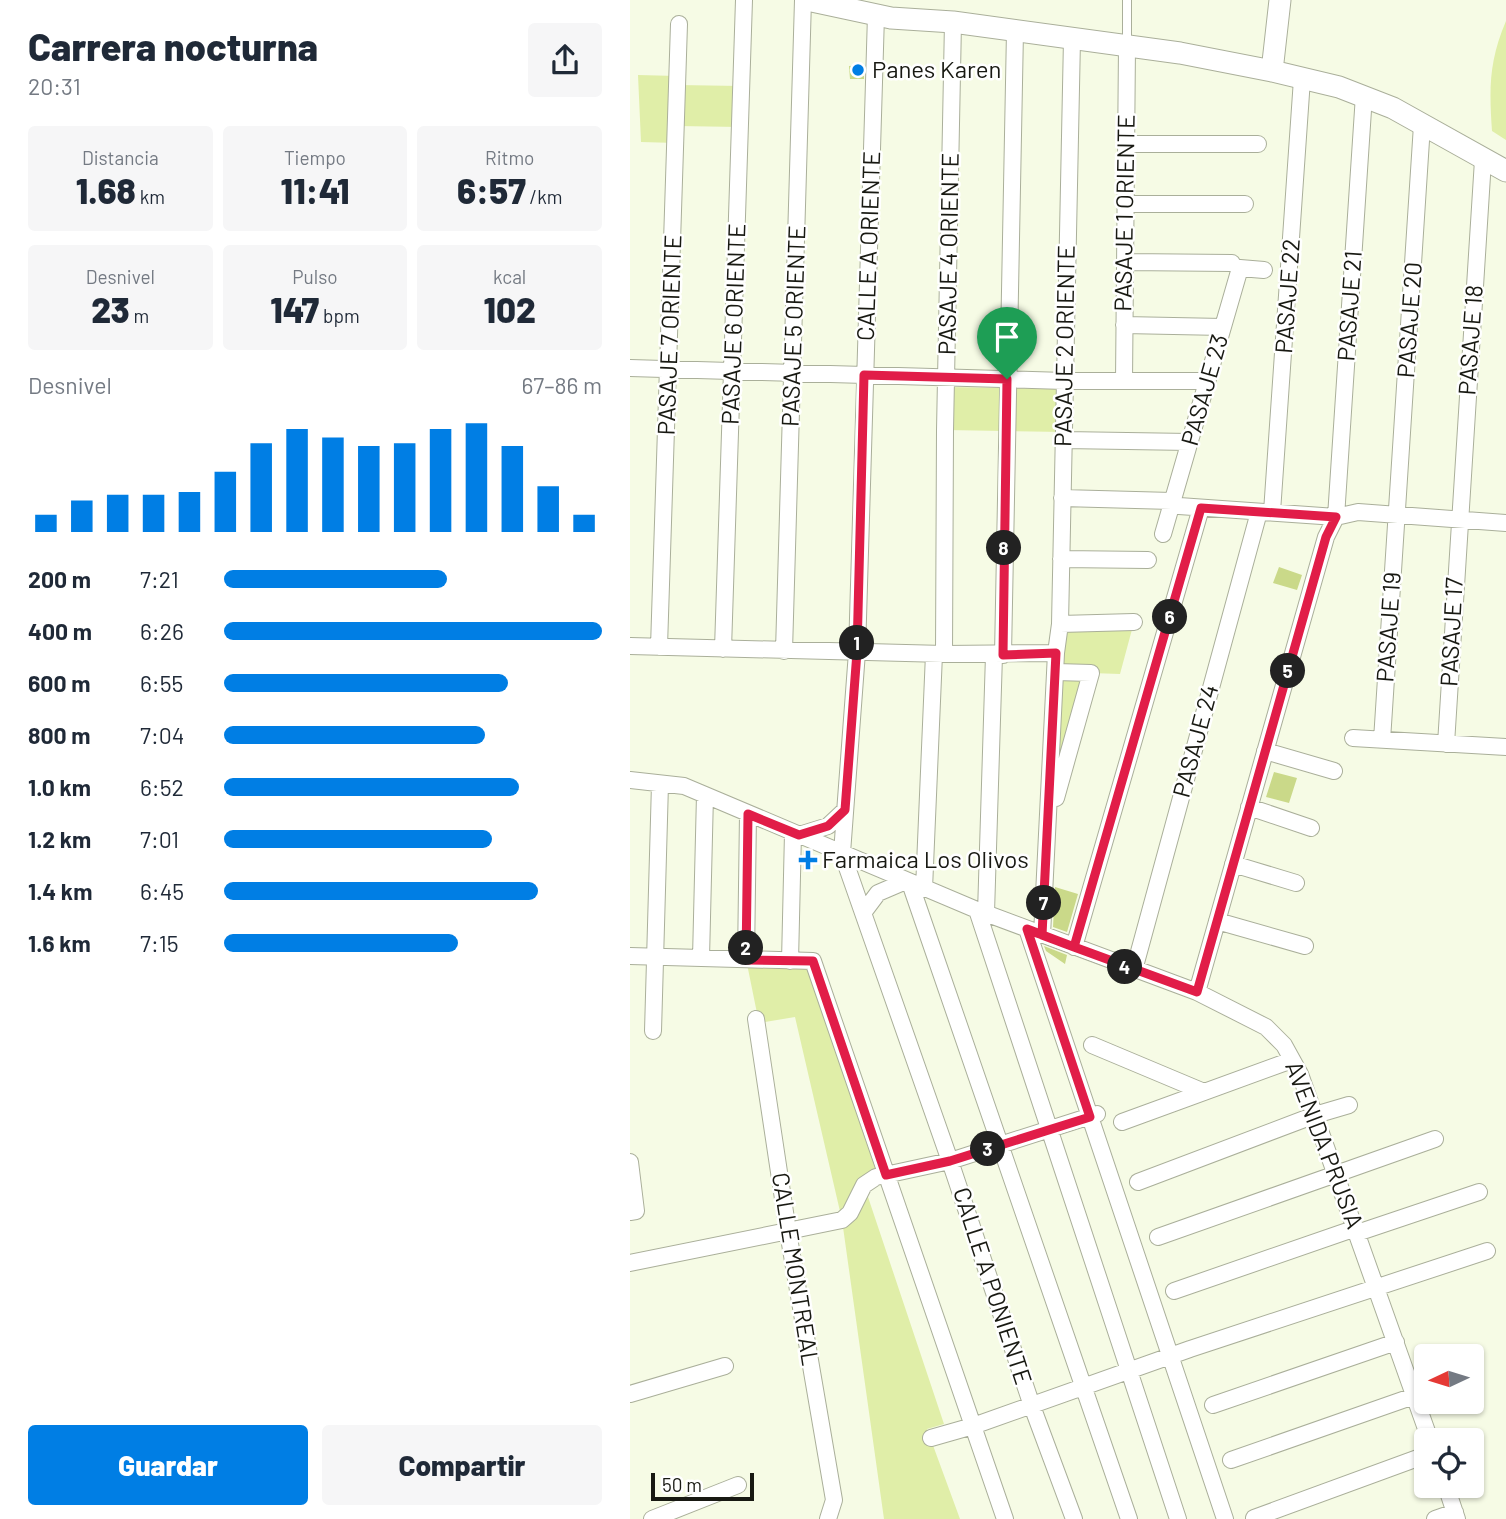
<!DOCTYPE html>
<html lang="es">
<meta charset="utf-8">
<style>
:root{--surface:#fff;--page:#f6f6f7;--text:#1f2937;--muted:#747a83;--accent:#007ee4}
body{margin:0;font-family:Barlow,sans-serif;background:var(--page);color:var(--text);height:100vh;display:flex;flex-direction:column;font-size:26px;white-space:nowrap}
*{box-sizing:border-box;margin:0}
p{font-size:23px;color:var(--muted)}
.icon{flex:none;width:38px;height:38px;fill:none;stroke:currentColor;stroke-width:2;stroke-linecap:round;stroke-linejoin:round}
.map{position:relative;flex:1;overflow:hidden}
.details{display:flex;flex-direction:column;background:var(--surface);width:630px}
.details>*{flex:none}
.needle{width:46px;rotate:266deg}
.tools{position:absolute;left:784px;top:1344px;display:grid;gap:14px}
.tools a{display:grid;place-items:center;width:70px;height:70px;border-radius:7px;background:var(--surface);box-shadow:0 2px 5px #0004;font-size:35px}
.scale{position:absolute;left:21px;bottom:18px;width:103px;box-sizing:border-box;padding-left:7px;border:4px solid #181912;border-top:0;font-size:19px;line-height:24px;white-space:nowrap;color:#181912;-webkit-text-stroke:5px #fff;paint-order:stroke}
.pin{position:absolute;display:grid;place-items:center;width:60px;height:60px;color:#fff;margin:-72px -30px;border-radius:50% 50% 50% 0;rotate:-45deg;box-shadow:0 0 7px #0007}
.pin .icon{rotate:45deg}
.km{position:absolute;width:35px;height:35px;margin:-18px;border-radius:50%;background:#222;color:#fff;font-size:19px;line-height:35px;text-align:center}
.round{display:grid;place-items:center;flex:none;width:74px;height:74px;border-radius:7px;background:var(--page)}
.head{display:flex;align-items:center;justify-content:space-between;height:119px;padding:0 28px}
h1{font-size:38px;font-weight:800;line-height:52px}
.stats{display:grid;grid-template-columns:repeat(3,1fr);gap:10px;height:119px;padding:7px 28px}
.stats div{display:grid;align-content:center;border-radius:7px;background:var(--page);text-align:center}
.stats b{font-size:35px;font-weight:800}
.stats small{font-size:19px;font-weight:400}
.stats p{font-size:19px}
.chart{height:196px;padding:14px 28px}
.chart p{display:flex;justify-content:space-between}
.chart svg{width:100%;height:126px;margin-top:7px;stroke:var(--accent);stroke-width:6}
.button{display:flex;gap:14px;margin-top:auto;padding:14px 28px}
.button a{flex:1;height:80px;border-radius:7px;background:var(--accent);color:#fff;font-size:28px;font-weight:800;line-height:80px;text-align:center}
.button a+a{background:var(--page);color:var(--text)}
ul{padding:0 28px;list-style:none;font-size:23px}
li{display:grid;grid-template-columns:112px 84px 1fr;align-items:center;height:52px}
li i{height:18px;border-radius:9px;background:var(--accent)}
main{display:flex;flex:1;min-height:0}
.map>svg:first-child{display:block}
</style>
<main>
<section class="details">
<div class="head"><div><h1>Carrera nocturna</h1><p>20:31</p></div><a class="round"><svg class="icon" aria-label="share" viewBox="0 0 24 24"><path d="M12 15V3M7 8l5-5 5 5M5 13v7h14v-7"/></svg></a></div>
<div class="stats">
<div><p>Distancia</p><b>1.68<small> km</small></b></div>
<div><p>Tiempo</p><b>11:41</b></div>
<div><p>Ritmo</p><b>6:57<small> /km</small></b></div>
</div>
<div class="stats">
<div><p>Desnivel</p><b>23<small> m</small></b></div>
<div><p>Pulso</p><b>147<small> bpm</small></b></div>
<div><p>kcal</p><b>102</b></div>
</div>
<div class="chart"><p><span>Desnivel</span>67–86 m</p>
<svg viewBox="0 0 160 44" preserveAspectRatio="none"><path d="M5 44V38M15 44V33M25 44V31M35 44V31M45 44V30M55 44V23M65 44V13M75 44V8M85 44V11M95 44V14M105 44V13M115 44V8M125 44V6M135 44V14M145 44V28M155 44V38"/></svg>
</div>
<ul>
<li><b>200 m</b>7:21<i style="width:59%"></i></li>
<li><b>400 m</b>6:26<i style="width:100%"></i></li>
<li><b>600 m</b>6:55<i style="width:75%"></i></li>
<li><b>800 m</b>7:04<i style="width:69%"></i></li>
<li><b>1.0 km</b>6:52<i style="width:78%"></i></li>
<li><b>1.2 km</b>7:01<i style="width:71%"></i></li>
<li><b>1.4 km</b>6:45<i style="width:83%"></i></li>
<li><b>1.6 km</b>7:15<i style="width:62%"></i></li>
</ul>
<div class="button"><a>Guardar</a><a>Compartir</a></div>
</section>
<div class="map">
<svg width="876" height="1519" viewBox="0 0 876 1519">
<rect width="100%" height="100%" fill="#f6fbe5"/>
<path fill="#e0eea8" d="M876 21V140L862 131C859 88 859 61 876 21Z
M8 75 47 76 48 85 111 86 110 127 47 126 46 143 11 142Z
M316 387 435 389 434 432 316 430Z
M504 622 490 674 461 673 418 828 430 624Z
M116 959 183 961 256 1175 234 1185 314 1424 297 1429 330 1519H254L212 1220 165 1017 129 1023Z"/>
<path fill="#cad989" d="M234 65V79H220L219 66Z
M649 567 672 575 667 590 643 583Z
M644 772 667 778 659 803 636 797Z
M173 850 182 853 181 870H173Z
M425 887 448 894 437 932 423 927Z
M414 946 437 955 435 964 416 951Z"/>
<g fill="none" stroke-linecap="round" stroke-linejoin="round">
<defs>
<path id="lane" d="M497 0V46"/>
<path id="street" d="M246 15 227 652 212 853 320 1161 402 1406 444 1519
M496 144H628
M495 204H615
M495 262 602 263
M494 325 593 327
M0 368 435 381H577
M494 381 497 46
M434 440 560 442
M432 498 542 501
M549 506 706 517 734 95
M642 512 672 79
M533 534 610 268 634 270
M431 559 518 560
M430 624 504 622
M0 646 314 654 426 653 430 624 442 39
M29 647 49 24
M93 649 114 0
M154 651 173 0
M314 654 315 430 323 22
M373 655 385 31
M426 672 461 673 426 798
M723 738 876 747
M752 740 792 125
M816 744 853 160
M635 751 704 771
M0 780 54 786 347 910 567 992 636 1027 654 1045 670 1074 800 1440
M619 807 681 828
M169 835 198 826 215 810
M603 864 666 883
M280 883 499 1519
M294 889 304 654
M347 910 548 1519
M233 913 248 893 276 881
M356 913 364 655
M587 921 675 946
M397 929 595 1519
M412 935 426 653
M444 947 571 508
M0 956 183 961 375 1519
M71 958 75 795
M116 959 118 814
M160 961 163 833
M504 970 629 512
M567 992 696 537 706 517 728 512 876 523
M126 1019 158 1232 204 1500 198 1519
M23 1031 30 784
M462 1045 574 1092
M492 1122 662 1060
M0 1162 6 1211 0 1212
M508 1182 685 1115 719 1105
M727 1233 849 1192
M528 1237 805 1139
M0 1263 212 1220 220 1213 234 1185 246 1177 320 1161 467 1114
M544 1291 726 1228
M0 1394 95 1366
M583 1405 766 1342
M301 1438 343 1426 560 1349 857 1251
M601 1460 784 1396
M816 1486 827 1519
M624 1518 796 1455
M22 1519 108 1485
M805 1519 825 1512"/>
<path id="secondary" d="M177 0 261 18 323 22 550 53 642 71 709 87 763 108 876 171
M642 71 650 0"/>
</defs>
<use href="#lane" stroke="#aaaf9a" stroke-width="10"/>
<use href="#street" stroke="#aaaf9a" stroke-width="18"/>
<use href="#secondary" stroke="#aaaf9a" stroke-width="23"/>
<use href="#lane" stroke="#fff" stroke-width="8"/>
<use href="#street" stroke="#fff" stroke-width="16"/>
<use href="#secondary" stroke="#fff" stroke-width="21"/>
</g>
<g fill="none" stroke-linecap="round" stroke-linejoin="round">
<defs>
<path id="route" d="M377 379 234 375 227 652 215 810 198 826 169 835 118 814 116 960 183 961 256 1175 320 1161 460 1117 397 929C412 935 428 941 444 947L567 992 696 537 706 517 571 508 444 947 412 935 426 653 373 655 377 379"/>
</defs>
<use href="#route" stroke="#fff" stroke-width="14"/>
<use href="#route" stroke="#e11d48" stroke-width="9"/>
</g>
<g fill="#007ee4" stroke="#fff" stroke-width="2.5">
<circle cx="228" cy="70" r="7"/>
<path d="M174.5 849.5h7v7h7v7h-7v7h-7v-7h-7v-7h7z"/>
</g>
<g text-anchor="middle" stroke-width="5" stroke-linejoin="round" paint-order="stroke">
<g font-size="24" fill="#181912" stroke="#fff" text-anchor="start">
<text x="242" y="78">Panes Karen</text>
<text x="192" y="868">Farmaica Los Olivos</text>
</g>
<g font-size="24" fill="#181912" stroke="#fff">
<text transform="translate(495 213) rotate(-89)" y="8">PASAJE 1 ORIENTE</text>
<text transform="translate(239 246) rotate(-88)" y="8">CALLE A ORIENTE</text>
<text transform="translate(319 254) rotate(-89)" y="8">PASAJE 4 ORIENTE</text>
<text transform="translate(658 296) rotate(-86)" y="8">PASAJE 22</text>
<text transform="translate(720 306) rotate(-86)" y="8">PASAJE 21</text>
<text transform="translate(780 320) rotate(-86)" y="8">PASAJE 20</text>
<text transform="translate(104 324) rotate(-88)" y="8">PASAJE 6 ORIENTE</text>
<text transform="translate(164 326) rotate(-88)" y="8">PASAJE 5 ORIENTE</text>
<text transform="translate(40 335) rotate(-88)" y="8">PASAJE 7 ORIENTE</text>
<text transform="translate(841 340) rotate(-86)" y="8">PASAJE 18</text>
<text transform="translate(435 346) rotate(-89)" y="8">PASAJE 2 ORIENTE</text>
<text transform="translate(575 390) rotate(-74)" y="8">PASAJE 23</text>
<text transform="translate(759 627) rotate(-86)" y="8">PASAJE 19</text>
<text transform="translate(822 632) rotate(-87)" y="8">PASAJE 17</text>
<text transform="translate(566 741) rotate(-75)" y="8">PASAJE 24</text>
<text transform="translate(694 1145) rotate(69)" y="8">AVENIDA PRUSIA</text>
<text transform="translate(165 1269) rotate(81)" y="8">CALLE MONTREAL</text>
<text transform="translate(362 1286) rotate(72)" y="8">CALLE A PONIENTE</text>
</g>
</g>
</svg>
<div class="tools">
<a><svg class="needle" viewBox="-14 -14 28 28"><path d="M0-13l5 13h-10z" fill="#e53935"/><path d="M0 13l5-13h-10z" fill="#747a83"/></svg></a>
<a><svg class="icon" aria-label="locate" viewBox="0 0 24 24"><circle cx="12" cy="12" r="6"/><path d="M12 2v4M12 18v4M2 12h4M18 12h4"/></svg></a>
</div>
<div class="scale">50 m</div>
<div class="pin" style="left:377px;top:379px;background:#1e9e55"><svg class="icon" aria-label="arrive" viewBox="0 0 24 24"><path d="M6 21V4h12l-3 4 3 4H6"/></svg></div>
<b class="km" style="left:227px;top:643px">1</b>
<b class="km" style="left:116px;top:948px">2</b>
<b class="km" style="left:358px;top:1149px">3</b>
<b class="km" style="left:495px;top:967px">4</b>
<b class="km" style="left:658px;top:671px">5</b>
<b class="km" style="left:540px;top:617px">6</b>
<b class="km" style="left:414px;top:903px">7</b>
<b class="km" style="left:374px;top:548px">8</b>
</div>
</main>
